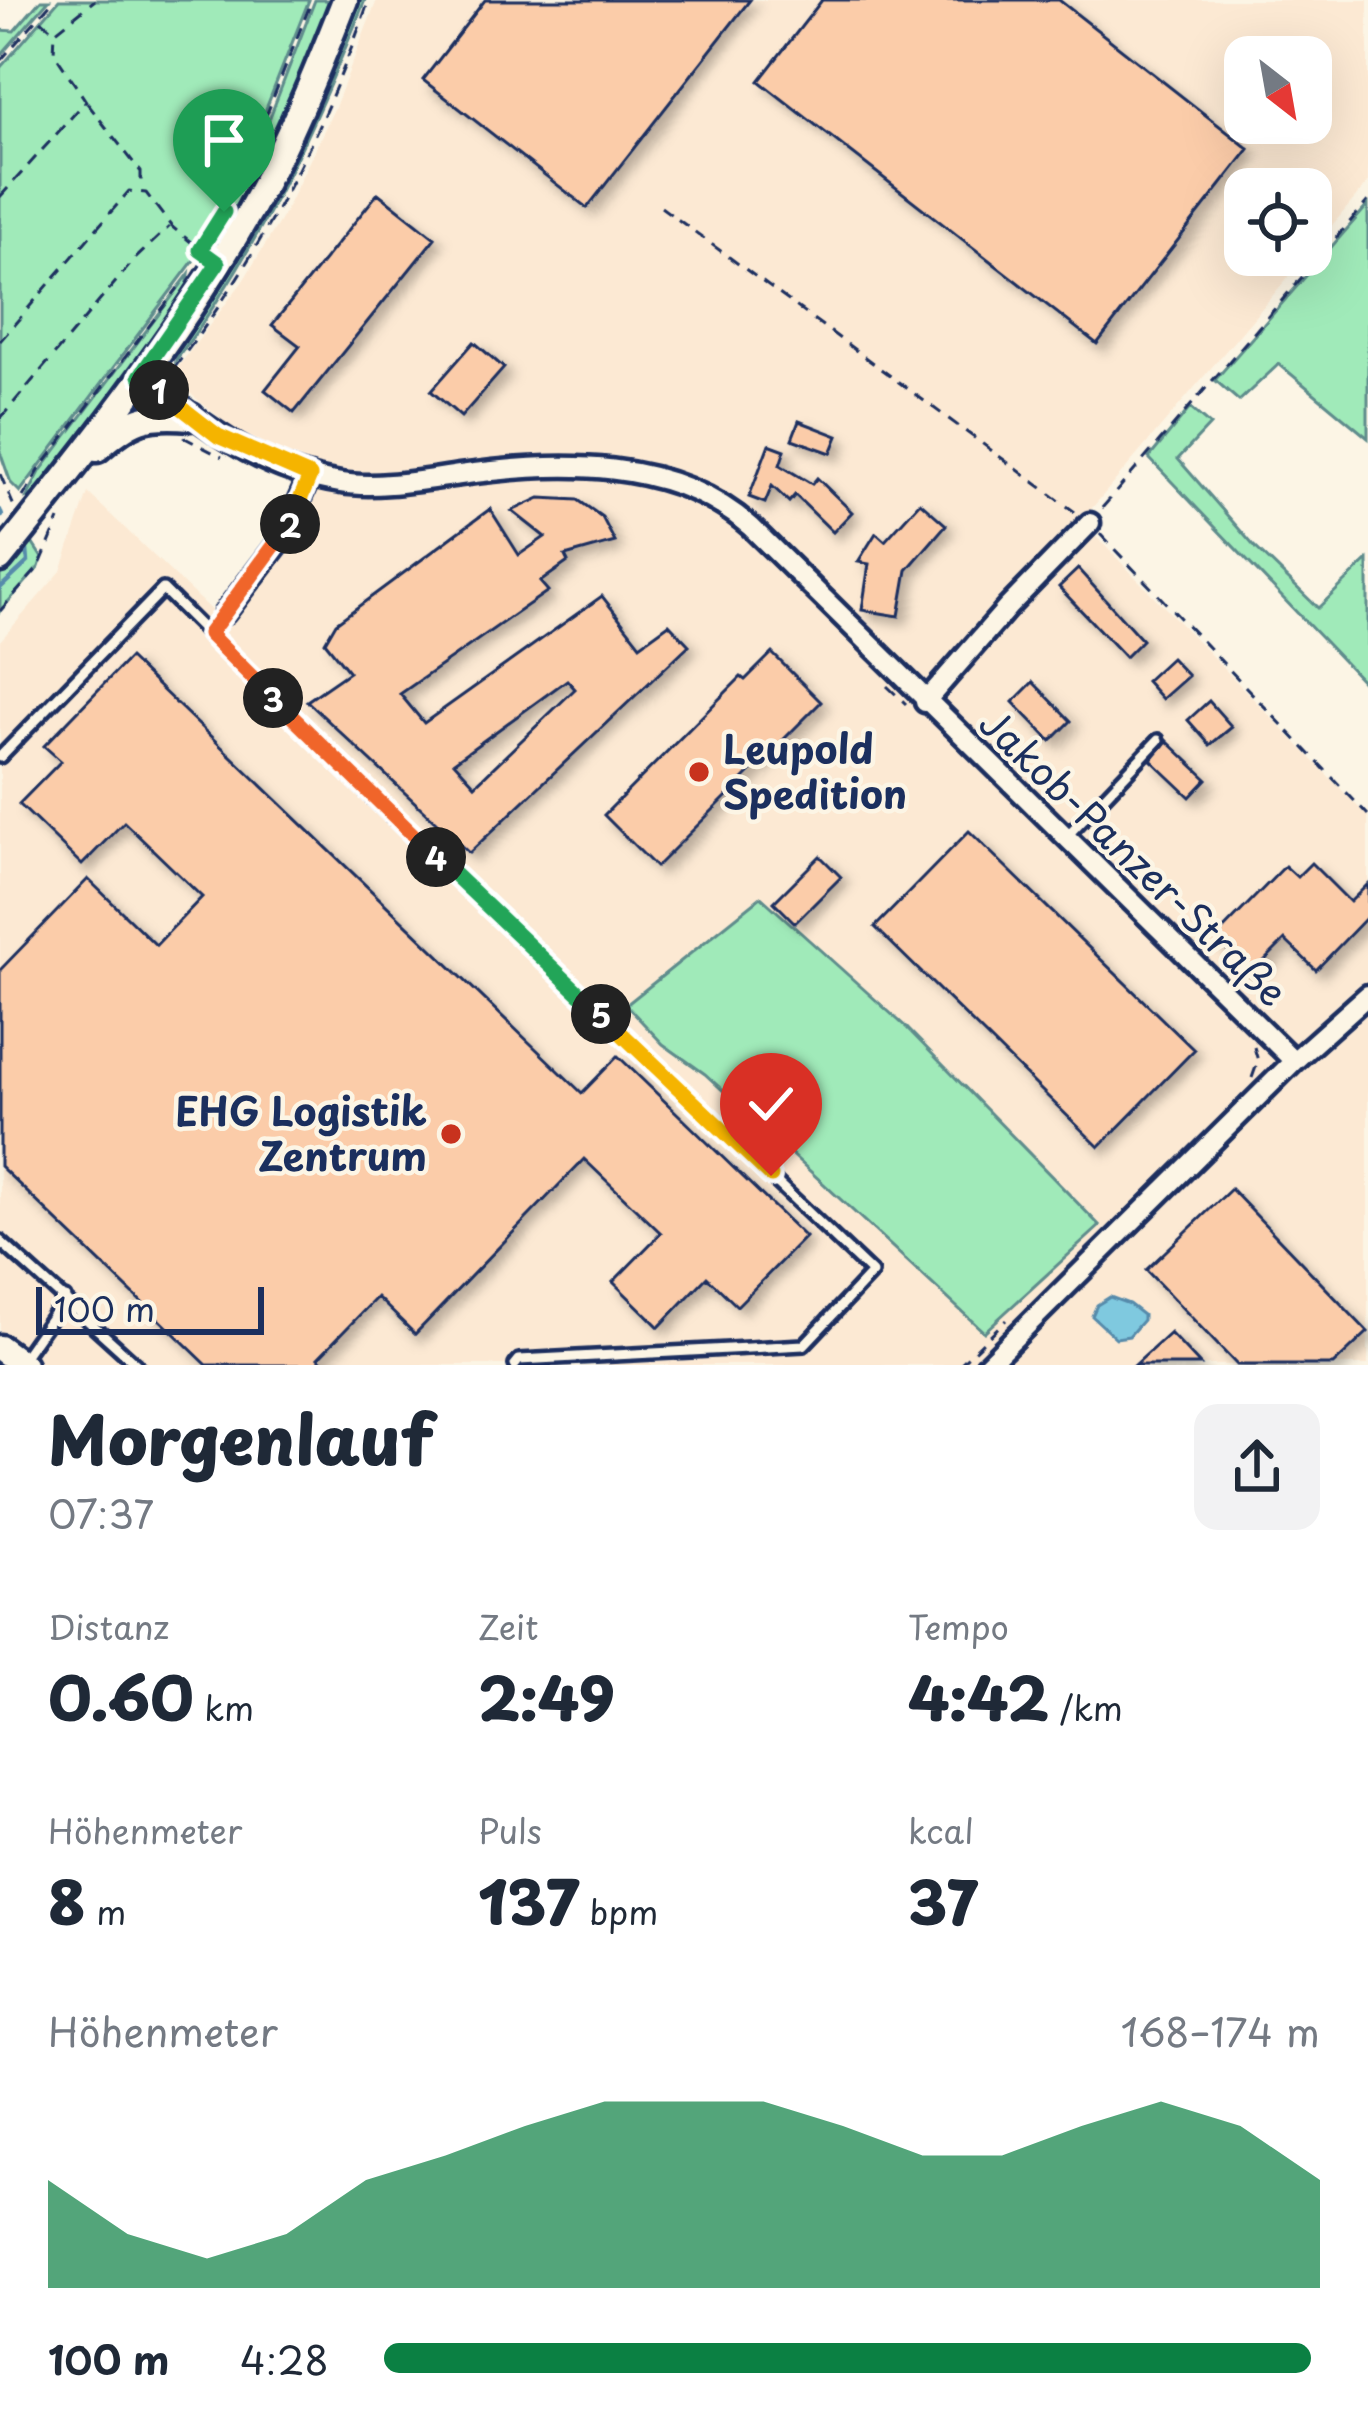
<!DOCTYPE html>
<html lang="de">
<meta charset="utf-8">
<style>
:root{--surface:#fff;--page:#f2f2f3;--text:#1f2937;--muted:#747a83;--accent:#0b8043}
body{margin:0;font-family:"Playpen Sans",sans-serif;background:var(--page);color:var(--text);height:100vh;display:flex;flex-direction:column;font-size:45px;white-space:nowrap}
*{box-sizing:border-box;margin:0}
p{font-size:39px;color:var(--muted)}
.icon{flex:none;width:66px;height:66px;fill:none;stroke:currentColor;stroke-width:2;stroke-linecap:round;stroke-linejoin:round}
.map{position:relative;height:1365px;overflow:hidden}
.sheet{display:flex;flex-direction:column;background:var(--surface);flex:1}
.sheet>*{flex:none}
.needle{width:78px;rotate:149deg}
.buttons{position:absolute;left:1224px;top:36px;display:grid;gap:24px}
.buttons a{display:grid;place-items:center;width:108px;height:108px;border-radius:24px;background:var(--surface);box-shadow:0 12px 48px #0002;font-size:60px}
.scale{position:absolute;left:36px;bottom:30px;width:228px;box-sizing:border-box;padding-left:12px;border:6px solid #1b2f5e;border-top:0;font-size:33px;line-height:42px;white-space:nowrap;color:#1b2f5e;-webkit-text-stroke:9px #fcf5e5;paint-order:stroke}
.pin{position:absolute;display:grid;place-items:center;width:102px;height:102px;color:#fff;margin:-123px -51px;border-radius:50% 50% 50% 0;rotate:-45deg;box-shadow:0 0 12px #0007}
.pin .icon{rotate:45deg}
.km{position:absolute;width:60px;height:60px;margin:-30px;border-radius:50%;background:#222;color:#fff;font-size:33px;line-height:60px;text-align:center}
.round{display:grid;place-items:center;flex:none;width:126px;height:126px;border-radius:24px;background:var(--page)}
.head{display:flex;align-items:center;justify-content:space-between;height:204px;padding:0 48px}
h1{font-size:66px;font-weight:800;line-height:90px}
.stats{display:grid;grid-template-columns:repeat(3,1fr);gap:18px;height:204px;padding:12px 48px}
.stats div{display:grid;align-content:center}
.stats b{font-size:60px;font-weight:800}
.stats small{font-size:33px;font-weight:400}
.stats p{font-size:33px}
.chart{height:336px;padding:24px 48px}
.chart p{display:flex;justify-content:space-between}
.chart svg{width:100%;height:216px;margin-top:12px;fill:var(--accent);opacity:.7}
ul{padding:0 48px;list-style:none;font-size:39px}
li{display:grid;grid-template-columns:192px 144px 1fr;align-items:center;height:90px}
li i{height:30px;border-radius:15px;background:var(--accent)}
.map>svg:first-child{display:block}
</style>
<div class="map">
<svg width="1368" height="1365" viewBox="0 0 1368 1365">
<defs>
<filter id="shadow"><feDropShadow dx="7" dy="7" stdDeviation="6" flood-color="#0004"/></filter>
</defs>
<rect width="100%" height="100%" fill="#fcf5e5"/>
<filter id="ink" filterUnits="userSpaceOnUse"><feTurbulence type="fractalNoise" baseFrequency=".00833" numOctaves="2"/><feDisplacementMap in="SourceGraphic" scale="24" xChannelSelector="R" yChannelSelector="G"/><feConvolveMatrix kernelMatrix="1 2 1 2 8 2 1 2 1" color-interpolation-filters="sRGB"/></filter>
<g filter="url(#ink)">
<path fill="#fce9d3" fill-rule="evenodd" d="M377 0H1368V183L1311 250V189H1245V255H1307L1081 521 1368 817V1365H0V641L61 571 88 493 220 619 282 540 310 476 284 468 226 423 192 395 175 371 243 281 284 214 335 107ZM1245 57H1311V123H1245Z"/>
<path fill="#a0eab9" stroke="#5e8c8c" stroke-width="3" d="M41 0H49L0 56V30L14 31Z
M59 0H309L237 182 200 242 197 256 20 492 11 483 0 452V68Z
M315 0H336L262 167 217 244 210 248 211 238 260 143Z
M356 0H365C314 127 258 251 176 360L178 343 231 266 275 191Z
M1368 205V438L1279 364 1239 401 1215 380Z
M189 274 187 289 38 493 27 497 41 470Z
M1190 408 1210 425 1178 459 1253 545 1318 608 1368 560V687L1149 458Z
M29 538 42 558 39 567 0 611V573Z
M761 897 907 1028 1100 1226 984 1332 705 1074 663 1044 626 1005Z"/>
<path fill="#7fc9df" stroke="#578bab" stroke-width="3" d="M1110 1297 1129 1304 1143 1315V1320L1129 1336 1116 1338 1092 1316 1097 1305Z"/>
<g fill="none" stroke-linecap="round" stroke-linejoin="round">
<path stroke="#578bab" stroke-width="4.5" d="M0 510 2 516
M0 588 28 562 27 550"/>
</g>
<path fill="#fbcca9" stroke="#1b2f5e" stroke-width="3" fill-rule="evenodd" filter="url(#shadow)" d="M485 0H750L587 208 423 80Z
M822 0H1059L1249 149 1097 344 759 81Z
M378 193 435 238 294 413 265 390 300 346 272 325Z
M474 342 504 368 461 417 431 391Z
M799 421 838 436 831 453 792 439Z
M769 444 785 450 780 465 812 484 817 478 852 512 833 532 795 495 789 502 772 486 765 503 749 497Z
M540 498 578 500 602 517 615 542 565 556 568 562 540 582 548 591 400 694 424 723 602 596 640 645 669 624 689 645 469 853 307 701 349 672 325 642 336 623 490 509 519 555 545 537 512 511ZM567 680 575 689 475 785 454 762Z
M920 502 946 525 907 570 899 616 862 610 869 564 858 562 876 533 885 541Z
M1078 569 1142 640 1125 657 1059 587Z
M772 653 821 702 656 867 604 815 741 677 745 680Z
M129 658 582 1093 618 1056 805 1237 737 1306 707 1277 659 1327 613 1282 661 1233 584 1159 415 1334 377 1297 318 1358 325 1365H207L0 1166V970L88 879 156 945 202 897 124 822 82 865 19 804 61 761 44 746Z
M1171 658 1188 676 1162 699 1146 681Z
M1033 682 1071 721 1051 741 1013 702Z
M1209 701 1232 727 1210 745 1188 720Z
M1167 741 1207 779 1190 797 1151 760Z
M969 831 1194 1050 1099 1147 875 927Z
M820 856 841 877 795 923 774 902Z
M1311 863 1350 902 1368 884V916L1316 970 1285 940 1251 974 1215 938 1285 866 1297 877Z
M1231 1189 1368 1332 1333 1365H1237L1146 1270Z
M1170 1333 1200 1365H1135Z"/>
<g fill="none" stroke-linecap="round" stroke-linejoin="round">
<defs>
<path id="lane" d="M0 757 163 589 376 801 872 1273 804 1345 519 1360 515 1365
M1065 838 1158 740
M0 1241 137 1365
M20 1362 65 1298"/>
<path id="street" d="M140 376C208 426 253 469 341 483 378 489 423 480 460 475 558 461 672 457 751 527L1294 1061
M225 613 281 540 310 476
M925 702 1008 607 1090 523
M987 1365 1294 1061 1368 995"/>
<path id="secondary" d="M97 449C132 418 145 413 191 417
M0 559C89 449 181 333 251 209 288 142 317 71 345 0
M0 1348 23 1365"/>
</defs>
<use href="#lane" stroke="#1b2f5e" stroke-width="18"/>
<use href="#street" stroke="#1b2f5e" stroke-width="27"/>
<use href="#secondary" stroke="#1b2f5e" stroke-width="33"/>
<path stroke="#1b2f5e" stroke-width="3" stroke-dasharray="12 9" stroke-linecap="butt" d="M41 20 55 32 95 0
M0 61 54 0
M87 103 141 172V188
M0 197 86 101 54 53 55 32
M661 207 1075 512
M201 248 239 184 312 0
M0 341 129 191 146 193 171 226 202 251
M174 368C259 259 324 130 369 0
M0 419 135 259 169 227
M183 437 222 457
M0 474 16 511
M23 497 40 469 178 288
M1102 508 1368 201
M1100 534 1368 815
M0 611 39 567 59 520
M887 686 906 704
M1252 1078 1258 1061 1254 1047
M959 1365 1006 1320"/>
<use href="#lane" stroke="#fcf5e5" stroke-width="9"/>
<use href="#street" stroke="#fcf5e5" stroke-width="18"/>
<use href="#secondary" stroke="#fcf5e5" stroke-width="24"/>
</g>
</g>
<g fill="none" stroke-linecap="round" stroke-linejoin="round" filter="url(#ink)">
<defs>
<path id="split-1" d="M159 390 140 376 218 263 200 250 224 212"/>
<path id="split-2" d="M159 390 218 436 310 476 290 524"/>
<path id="split-3" d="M273 698 209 634 290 524"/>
<path id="split-4" d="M273 698 436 857"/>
<path id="split-5" d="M436 857 601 1014"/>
<path id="split-6" d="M601 1014 771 1176"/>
</defs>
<use href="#split-1" stroke="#fff" stroke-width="24"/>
<use href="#split-2" stroke="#fff" stroke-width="24"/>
<use href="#split-3" stroke="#fff" stroke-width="24"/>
<use href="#split-4" stroke="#fff" stroke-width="24"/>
<use href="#split-5" stroke="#fff" stroke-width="24"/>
<use href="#split-6" stroke="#fff" stroke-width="24"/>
<use href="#split-1" stroke="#22a559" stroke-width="15"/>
<use href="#split-2" stroke="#f5b400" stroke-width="15"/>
<use href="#split-3" stroke="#f0652b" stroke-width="15"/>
<use href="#split-4" stroke="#f0652b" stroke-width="15"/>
<use href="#split-5" stroke="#22a559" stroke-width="15"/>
<use href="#split-6" stroke="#f5b400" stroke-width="15"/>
</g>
<g fill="#c8321e" stroke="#fcf5e5" stroke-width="4.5">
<circle cx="699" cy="772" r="12"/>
<circle cx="451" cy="1134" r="12"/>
</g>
<g text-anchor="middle" stroke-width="9" stroke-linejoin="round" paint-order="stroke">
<g font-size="39" font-weight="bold" fill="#1b2f5e" stroke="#fcf5e5" text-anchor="start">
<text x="723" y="764">Leupold<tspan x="723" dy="45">Spedition</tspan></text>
<text x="427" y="1126" text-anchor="end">EHG Logistik<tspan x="427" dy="45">Zentrum</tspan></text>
</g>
<g font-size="39" fill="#1b2f5e" stroke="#fcf5e5">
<text transform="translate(1133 858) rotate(44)" y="14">Jakob-Panzer-Straße</text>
</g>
</g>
</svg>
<div class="buttons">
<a><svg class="needle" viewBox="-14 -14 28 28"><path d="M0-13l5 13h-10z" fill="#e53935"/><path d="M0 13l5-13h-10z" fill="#747a83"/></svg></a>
<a><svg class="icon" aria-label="locate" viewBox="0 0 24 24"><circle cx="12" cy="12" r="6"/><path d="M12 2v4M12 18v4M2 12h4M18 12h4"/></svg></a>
</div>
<div class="scale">100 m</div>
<div class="pin" style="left:224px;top:212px;background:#1e9e55"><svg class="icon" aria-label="arrive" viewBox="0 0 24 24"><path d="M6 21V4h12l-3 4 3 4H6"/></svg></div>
<div class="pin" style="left:771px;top:1176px;background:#d93025"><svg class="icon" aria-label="check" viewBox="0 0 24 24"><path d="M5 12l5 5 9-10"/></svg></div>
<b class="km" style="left:159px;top:390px">1</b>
<b class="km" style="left:290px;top:524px">2</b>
<b class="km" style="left:273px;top:698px">3</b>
<b class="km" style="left:436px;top:857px">4</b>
<b class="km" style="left:601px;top:1014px">5</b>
</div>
<section class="sheet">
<div class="head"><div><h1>Morgenlauf</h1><p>07:37</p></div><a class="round"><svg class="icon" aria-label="share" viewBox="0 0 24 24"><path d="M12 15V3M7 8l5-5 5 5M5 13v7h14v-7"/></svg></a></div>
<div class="stats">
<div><p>Distanz</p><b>0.60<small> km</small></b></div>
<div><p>Zeit</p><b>2:49</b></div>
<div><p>Tempo</p><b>4:42<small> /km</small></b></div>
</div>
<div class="stats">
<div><p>Höhenmeter</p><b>8<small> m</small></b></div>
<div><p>Puls</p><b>137<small> bpm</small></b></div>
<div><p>kcal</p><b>37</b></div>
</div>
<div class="chart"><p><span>Höhenmeter</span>168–174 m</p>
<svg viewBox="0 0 160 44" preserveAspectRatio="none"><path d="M0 44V22L10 33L20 38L30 33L40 22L50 17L60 11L70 6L80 6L90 6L100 11L110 17L120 17L130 11L140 6L150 11L160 22V44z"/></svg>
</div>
<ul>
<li><b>100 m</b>4:28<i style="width:99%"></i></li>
</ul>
</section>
